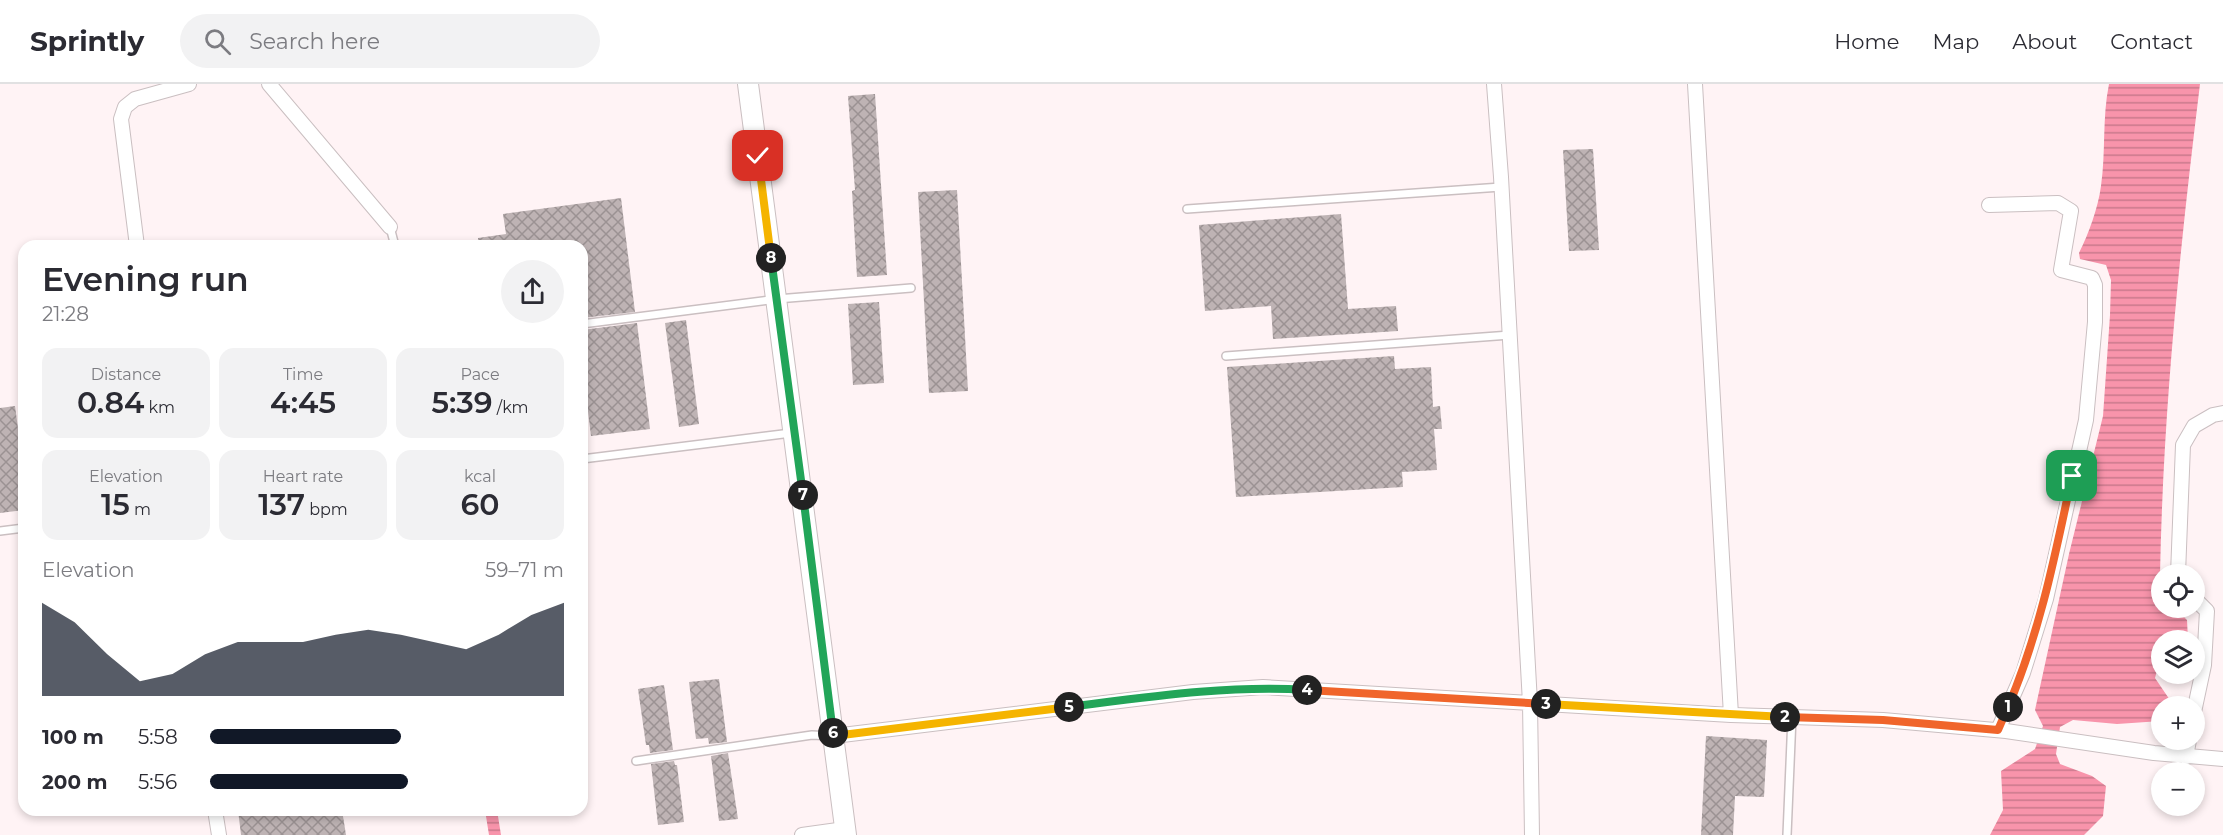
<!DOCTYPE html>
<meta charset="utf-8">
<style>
:root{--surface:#fff;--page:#f2f2f3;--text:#2b2b33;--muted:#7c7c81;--line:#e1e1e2;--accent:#111827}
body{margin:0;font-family:Montserrat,sans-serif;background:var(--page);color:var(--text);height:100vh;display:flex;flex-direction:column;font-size:22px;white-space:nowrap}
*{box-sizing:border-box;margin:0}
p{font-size:20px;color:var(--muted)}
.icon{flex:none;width:33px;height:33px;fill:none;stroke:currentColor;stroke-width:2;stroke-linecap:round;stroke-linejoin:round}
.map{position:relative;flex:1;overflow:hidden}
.panel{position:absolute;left:18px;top:156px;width:570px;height:576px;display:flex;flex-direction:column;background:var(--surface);border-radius:18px;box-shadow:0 3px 9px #0003}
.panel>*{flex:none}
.tools{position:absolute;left:2151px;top:480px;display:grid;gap:12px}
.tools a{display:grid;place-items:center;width:54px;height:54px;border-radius:50%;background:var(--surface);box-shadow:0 3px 9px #0003;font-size:30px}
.pin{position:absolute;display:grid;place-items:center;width:51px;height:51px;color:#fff;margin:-26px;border-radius:12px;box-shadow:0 3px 9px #0006}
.km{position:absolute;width:30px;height:30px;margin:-15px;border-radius:50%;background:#222;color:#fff;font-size:16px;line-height:30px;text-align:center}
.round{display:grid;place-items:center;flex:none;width:63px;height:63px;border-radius:32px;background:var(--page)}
.overview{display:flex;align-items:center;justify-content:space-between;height:102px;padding:0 24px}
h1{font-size:33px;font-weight:600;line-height:45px}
.metrics{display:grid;grid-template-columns:repeat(3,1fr);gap:9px;height:102px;padding:6px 24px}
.metrics div{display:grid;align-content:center;border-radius:15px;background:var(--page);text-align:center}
.metrics b{font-size:30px;font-weight:600}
.metrics small{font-size:16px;font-weight:400}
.metrics p{font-size:16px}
.chart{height:168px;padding:12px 24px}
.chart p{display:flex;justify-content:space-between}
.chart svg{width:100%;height:108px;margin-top:6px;fill:var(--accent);opacity:.7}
ul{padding:0 24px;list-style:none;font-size:20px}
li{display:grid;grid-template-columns:96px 72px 1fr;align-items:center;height:45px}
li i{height:15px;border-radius:8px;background:var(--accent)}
header{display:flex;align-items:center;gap:36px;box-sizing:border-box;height:84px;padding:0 30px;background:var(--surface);border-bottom:2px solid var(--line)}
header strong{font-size:28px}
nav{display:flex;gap:33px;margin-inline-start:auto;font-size:21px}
.search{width:420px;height:54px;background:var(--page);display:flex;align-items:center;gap:15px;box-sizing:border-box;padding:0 21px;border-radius:33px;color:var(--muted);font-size:22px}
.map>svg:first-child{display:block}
</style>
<header>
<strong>Sprintly</strong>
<div class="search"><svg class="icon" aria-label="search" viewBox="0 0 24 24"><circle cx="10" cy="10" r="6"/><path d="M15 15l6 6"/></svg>Search here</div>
<nav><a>Home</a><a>Map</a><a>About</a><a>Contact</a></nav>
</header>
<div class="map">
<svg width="2223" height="751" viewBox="0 0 2223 751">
<defs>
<pattern id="water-rules" width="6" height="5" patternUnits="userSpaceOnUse" patternTransform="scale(1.5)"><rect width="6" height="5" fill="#f894ab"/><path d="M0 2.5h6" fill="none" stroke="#c9798c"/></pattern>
<pattern id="building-cross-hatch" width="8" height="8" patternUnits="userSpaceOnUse" patternTransform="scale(1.5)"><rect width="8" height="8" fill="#beb3b4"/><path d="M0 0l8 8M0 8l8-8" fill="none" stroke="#9b9293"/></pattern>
</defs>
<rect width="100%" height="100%" fill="#fff3f5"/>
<path fill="url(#water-rules)" d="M2109 0H2200C2180 163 2163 327 2160 492 2160 502 2161 513 2162 524H2175L2187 536 2188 556H2162L2161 571 2155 594 2174 622H2162L2161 637 2117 640 2073 636 2060 643 2056 670 2060 680 2092 692 2106 702 2103 732 2084 751H1990L2003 726 2001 687 2035 665 2043 642 2035 626 2069 470 2103 332 2110 231 2111 196 2106 181 2080 175 2079 169C2089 149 2098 124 2101 102 2106 68 2102 34 2109 0Z
M485 726H497L501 751H489Z"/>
<path fill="url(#building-cross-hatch)" d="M875 10 887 191 857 193 852 107 855 106 848 12Z
M1593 65 1599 166 1569 167 1563 66Z
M957 106 968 307 929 309 918 108Z
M621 114 635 228 582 234V162H479L478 154 506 150 503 130Z
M1341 130 1348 225 1396 222 1398 247 1273 255 1271 222 1205 227 1199 141Z
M879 218 884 299 853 301 848 220Z
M686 236 699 340 679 343 665 239Z
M637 239 650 345 591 352 582 279V246Z
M1394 272 1395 285 1431 283 1433 323 1440 322 1442 345H1434L1437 386 1402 388 1403 403 1236 413 1227 283Z
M15 322 24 389V426L0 429V324Z
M719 595 727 658 709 660 708 654 696 655 689 598Z
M664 601 673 666 650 669 649 661H646L638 605Z
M1706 652 1767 656 1764 713 1735 712 1733 751H1701Z
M728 669 738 735 719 737 711 672Z
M674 677 675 681H677L684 738 658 741 651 680Z
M238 726H342L346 751H241Z"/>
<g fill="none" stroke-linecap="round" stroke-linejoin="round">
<defs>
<path id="service" d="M1187 125 1501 103
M390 143 395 162
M582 240 777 215 911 204
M1226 272 1510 251
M582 375 791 349
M0 447 24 444
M636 677 812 651 832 652
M1787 751 1792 633"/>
<path id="minor" d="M269 0 390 143
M1494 0 1501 93 1530 619 1532 751
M1695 0 1731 631
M1989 121 2058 119 2071 127 2061 186 2092 194 2095 201V238L2086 336 2046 515 2023 589 1998 646
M137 162 121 35 125 23 135 15 189 0
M2178 490 2183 361 2194 342 2213 331 2223 329
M2194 514 2207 527 2204 581 2194 628
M834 652 1193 608 1263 603 1731 631 1883 636 2006 647 2154 669 2223 675
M2186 673 2189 656
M215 726 219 751
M802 751 845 745"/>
<path id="secondary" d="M748 0 846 751"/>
</defs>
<use href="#service" stroke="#cabfc1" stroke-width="10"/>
<use href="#minor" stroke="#cabfc1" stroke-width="16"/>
<use href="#secondary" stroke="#cabfc1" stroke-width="22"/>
<use href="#service" stroke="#fff" stroke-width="7"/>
<use href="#minor" stroke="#fff" stroke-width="14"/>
<use href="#secondary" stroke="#fff" stroke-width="20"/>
</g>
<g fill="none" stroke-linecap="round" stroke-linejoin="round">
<defs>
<path id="split-1" d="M2008 623C2040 548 2055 472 2072 392"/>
<path id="split-2" d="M1785 633 1883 636 1998 646 2008 623"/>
<path id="split-3" d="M1546 620 1785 633"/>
<path id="split-4" d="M1307 606 1546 620"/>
<path id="split-5" d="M1069 623C1148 613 1227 601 1307 606"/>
<path id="split-6" d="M833 649 834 652 1069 623"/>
<path id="split-7" d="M803 411 833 649"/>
<path id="split-8" d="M771 174 803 411"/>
<path id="split-9" d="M758 72 771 174"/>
</defs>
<use href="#split-1" stroke="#fff" stroke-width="12"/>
<use href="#split-2" stroke="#fff" stroke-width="12"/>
<use href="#split-3" stroke="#fff" stroke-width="12"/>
<use href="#split-4" stroke="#fff" stroke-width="12"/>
<use href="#split-5" stroke="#fff" stroke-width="12"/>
<use href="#split-6" stroke="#fff" stroke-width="12"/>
<use href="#split-7" stroke="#fff" stroke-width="12"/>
<use href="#split-8" stroke="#fff" stroke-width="12"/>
<use href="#split-9" stroke="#fff" stroke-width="12"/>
<use href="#split-1" stroke="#f0652b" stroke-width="8"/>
<use href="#split-2" stroke="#f0652b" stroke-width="8"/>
<use href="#split-3" stroke="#f5b400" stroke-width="8"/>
<use href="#split-4" stroke="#f0652b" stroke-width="8"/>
<use href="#split-5" stroke="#22a559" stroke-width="8"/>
<use href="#split-6" stroke="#f5b400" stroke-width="8"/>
<use href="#split-7" stroke="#22a559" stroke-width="8"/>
<use href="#split-8" stroke="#22a559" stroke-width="8"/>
<use href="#split-9" stroke="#f5b400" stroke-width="8"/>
</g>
</svg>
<div class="tools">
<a><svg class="icon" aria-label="locate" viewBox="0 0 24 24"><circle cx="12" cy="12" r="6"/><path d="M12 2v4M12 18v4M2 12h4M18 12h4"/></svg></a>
<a><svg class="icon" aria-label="layers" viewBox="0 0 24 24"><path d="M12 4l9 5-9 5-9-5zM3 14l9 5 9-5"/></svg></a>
<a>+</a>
<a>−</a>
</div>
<div class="pin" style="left:2072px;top:392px;background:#1e9e55"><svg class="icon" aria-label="arrive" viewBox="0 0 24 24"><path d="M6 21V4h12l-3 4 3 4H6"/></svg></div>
<div class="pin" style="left:758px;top:72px;background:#d93025"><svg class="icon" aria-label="check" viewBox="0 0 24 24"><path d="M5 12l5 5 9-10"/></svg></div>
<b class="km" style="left:2008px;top:623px">1</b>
<b class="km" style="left:1785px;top:633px">2</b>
<b class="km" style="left:1546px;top:620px">3</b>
<b class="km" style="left:1307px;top:606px">4</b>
<b class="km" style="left:1069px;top:623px">5</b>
<b class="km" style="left:833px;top:649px">6</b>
<b class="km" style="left:803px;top:411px">7</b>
<b class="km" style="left:771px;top:174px">8</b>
<section class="panel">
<div class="overview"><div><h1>Evening run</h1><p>21:28</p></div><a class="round"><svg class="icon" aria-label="share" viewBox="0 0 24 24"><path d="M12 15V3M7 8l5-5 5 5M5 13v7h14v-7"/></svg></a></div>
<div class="metrics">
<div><p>Distance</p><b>0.84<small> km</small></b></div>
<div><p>Time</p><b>4:45</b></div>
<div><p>Pace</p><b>5:39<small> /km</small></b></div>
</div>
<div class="metrics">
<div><p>Elevation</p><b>15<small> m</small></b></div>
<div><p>Heart rate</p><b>137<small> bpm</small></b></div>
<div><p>kcal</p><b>60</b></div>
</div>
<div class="chart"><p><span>Elevation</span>59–71 m</p>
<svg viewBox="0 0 160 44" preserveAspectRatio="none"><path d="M0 44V6L10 14L20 27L30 38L40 35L50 27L60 22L70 22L80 22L90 19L100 17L110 19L120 22L130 25L140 19L150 11L160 6V44z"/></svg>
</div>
<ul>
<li><b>100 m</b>5:58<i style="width:54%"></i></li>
<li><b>200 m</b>5:56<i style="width:56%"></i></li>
</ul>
</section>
</div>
